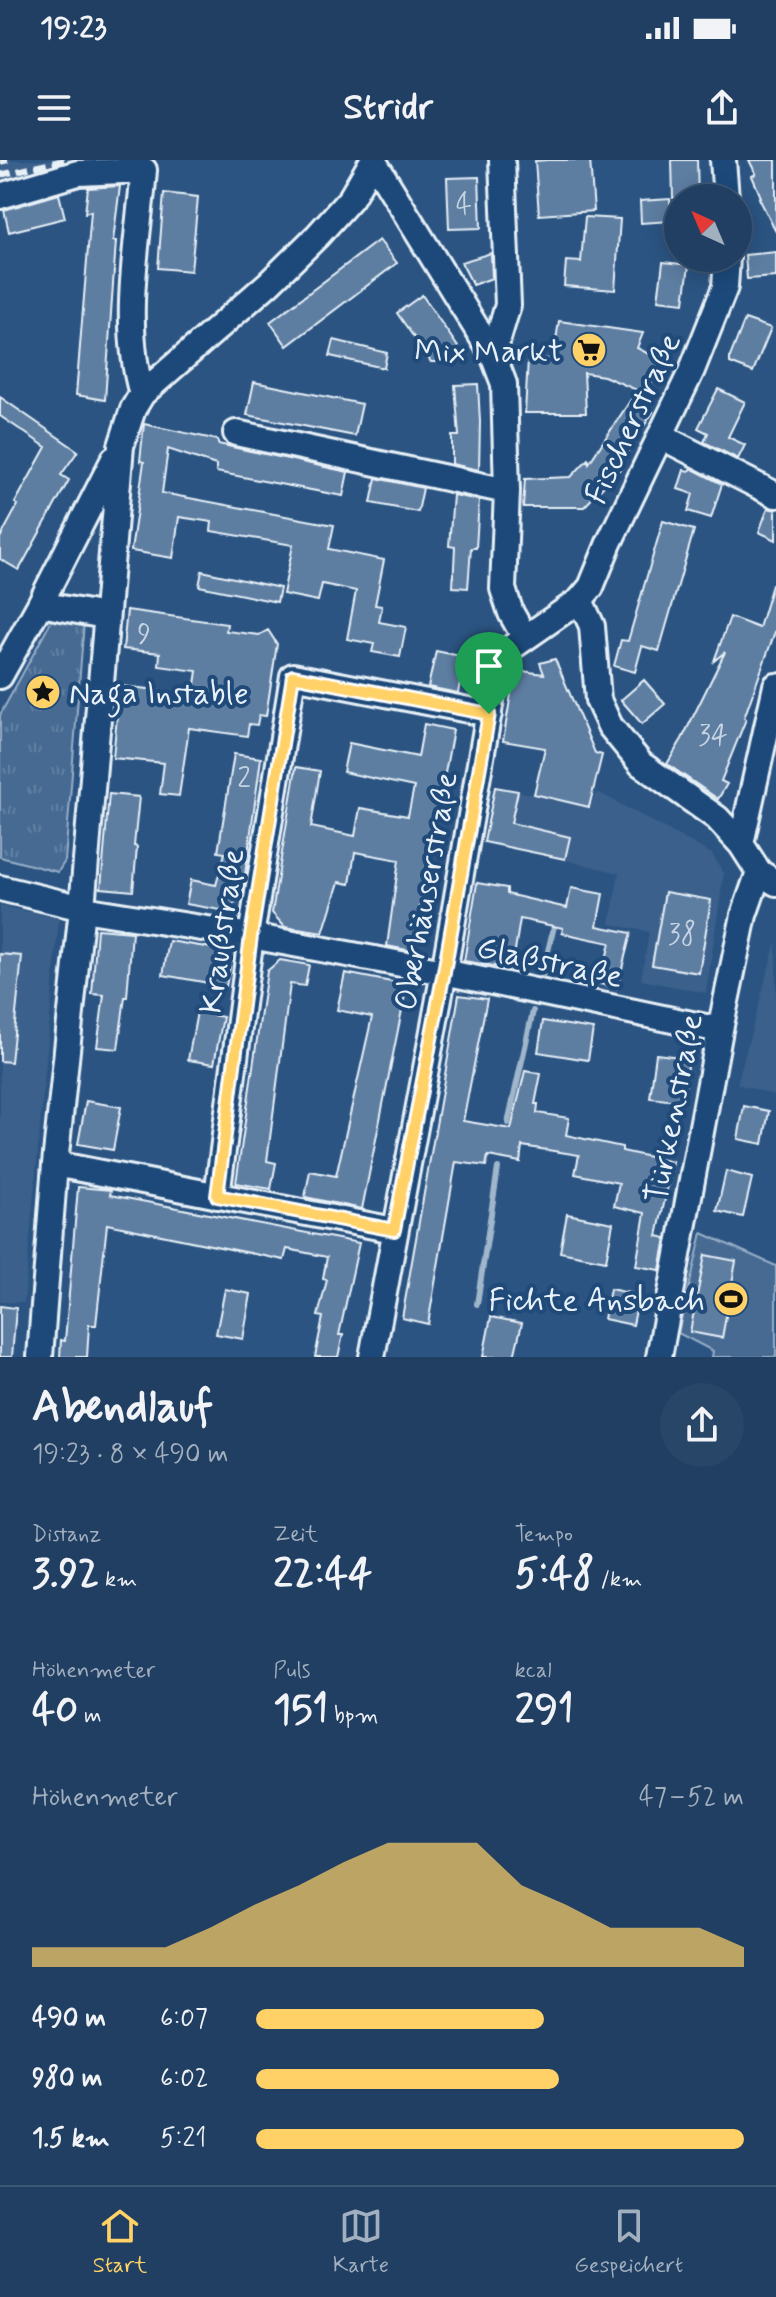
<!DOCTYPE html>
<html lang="de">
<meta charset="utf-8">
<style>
:root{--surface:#203f62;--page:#284668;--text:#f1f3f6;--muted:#a2afbe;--line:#3d5877;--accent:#ffd166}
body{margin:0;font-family:Mynerve,sans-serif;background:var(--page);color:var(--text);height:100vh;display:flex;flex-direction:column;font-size:30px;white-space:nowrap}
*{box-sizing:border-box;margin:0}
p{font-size:26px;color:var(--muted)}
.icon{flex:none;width:44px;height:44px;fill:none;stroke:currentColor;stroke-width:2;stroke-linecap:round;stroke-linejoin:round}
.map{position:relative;height:1197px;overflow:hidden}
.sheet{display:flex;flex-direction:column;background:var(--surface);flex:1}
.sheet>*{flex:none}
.needle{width:52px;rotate:316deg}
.controls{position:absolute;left:664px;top:24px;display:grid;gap:16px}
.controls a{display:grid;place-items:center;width:88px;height:88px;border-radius:50%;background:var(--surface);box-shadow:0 4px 20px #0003,0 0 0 2px var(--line);font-size:40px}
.pin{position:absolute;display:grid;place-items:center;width:68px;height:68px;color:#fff;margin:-82px -34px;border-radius:50% 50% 50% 0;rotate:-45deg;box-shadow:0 0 8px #0007}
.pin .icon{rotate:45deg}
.round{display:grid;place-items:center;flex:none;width:84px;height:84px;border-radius:42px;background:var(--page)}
.head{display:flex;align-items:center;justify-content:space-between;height:136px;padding:0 32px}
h1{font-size:44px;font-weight:700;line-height:60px}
.figures{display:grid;grid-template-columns:repeat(3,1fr);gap:12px;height:136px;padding:8px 32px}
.figures div{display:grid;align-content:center}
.figures b{font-size:40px;font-weight:700}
.figures small{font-size:22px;font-weight:400}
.figures p{font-size:22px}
.chart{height:224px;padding:16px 32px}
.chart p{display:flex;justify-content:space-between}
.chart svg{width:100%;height:144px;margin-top:8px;fill:var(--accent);opacity:.7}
ul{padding:0 32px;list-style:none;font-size:26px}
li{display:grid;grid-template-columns:128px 96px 1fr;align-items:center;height:60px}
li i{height:20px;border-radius:10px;background:var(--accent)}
.status{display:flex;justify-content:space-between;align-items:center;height:56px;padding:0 40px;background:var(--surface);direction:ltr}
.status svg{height:22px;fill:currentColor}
header{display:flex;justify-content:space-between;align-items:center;height:104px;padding:0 32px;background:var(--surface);font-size:36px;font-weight:700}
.tabs{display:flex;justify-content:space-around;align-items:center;height:112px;border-top:2px solid var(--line);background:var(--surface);font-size:22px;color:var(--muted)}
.tabs a{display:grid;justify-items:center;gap:4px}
.tabs .on{color:var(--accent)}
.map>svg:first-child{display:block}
</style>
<div class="status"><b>19:23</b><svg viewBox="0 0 49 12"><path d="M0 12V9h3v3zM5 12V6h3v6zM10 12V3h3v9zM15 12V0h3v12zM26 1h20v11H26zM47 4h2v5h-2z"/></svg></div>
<header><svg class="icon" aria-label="menu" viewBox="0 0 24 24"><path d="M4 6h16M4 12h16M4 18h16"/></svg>Stridr<svg class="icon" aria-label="share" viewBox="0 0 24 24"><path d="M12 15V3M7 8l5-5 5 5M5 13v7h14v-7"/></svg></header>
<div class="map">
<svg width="776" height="1197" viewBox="0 0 776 1197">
<defs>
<pattern id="park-tufts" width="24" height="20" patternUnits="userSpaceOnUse" patternTransform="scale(2)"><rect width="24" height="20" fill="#476b93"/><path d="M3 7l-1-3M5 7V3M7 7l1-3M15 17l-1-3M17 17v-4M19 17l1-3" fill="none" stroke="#6281a3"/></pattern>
</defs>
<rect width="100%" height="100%" fill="#2b5482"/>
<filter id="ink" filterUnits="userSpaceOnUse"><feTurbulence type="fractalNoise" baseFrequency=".0125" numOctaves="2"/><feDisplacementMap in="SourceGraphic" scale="16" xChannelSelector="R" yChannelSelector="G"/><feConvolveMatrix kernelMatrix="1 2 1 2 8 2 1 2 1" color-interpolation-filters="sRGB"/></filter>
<g filter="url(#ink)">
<path fill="#3a608b" d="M0 0H108L0 27Z
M518 631 588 647 598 632 712 694 724 713 706 833 641 820 649 772 610 764 619 713 506 686Z
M0 746 59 758 24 1143 0 1142Z
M776 781V936L737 924Z"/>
<path fill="#476b93" stroke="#98aec6" stroke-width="2" d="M702 1073 776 1106V1197H712L713 1191 678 1173Z"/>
<path fill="url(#park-tufts)" stroke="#98aec6" stroke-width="2" d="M53 458 84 462 65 701 58 712 0 697V555Z"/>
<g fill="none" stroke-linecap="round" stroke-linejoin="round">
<path stroke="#a0b6cb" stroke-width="6" d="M542 816 555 762
M508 963 533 851
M477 1144 498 1008"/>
</g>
<path fill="#5d7da1" stroke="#e8f1f8" stroke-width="2" d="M547 0H590L594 51 539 55 535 1Z
M672 0H697L698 38H673Z
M749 0H776V72L759 38 761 37 752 16 756 14Z
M479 17 481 68 449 69 447 18Z
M120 26 113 81H116L105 240 76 235 91 51 85 53 88 28Z
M164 33 198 37 191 111 158 108Z
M59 34 65 58 9 72 4 50Z
M670 39 671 61 641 63 640 41Z
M585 57 620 59 615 130 564 126 566 101 581 102Z
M379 80 397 103 287 186 270 162Z
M776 92V117L747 119 745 95Z
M491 93 492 118 473 125 461 102Z
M663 102 689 105 684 143 658 140Z
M422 135 458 187 437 202H431L397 153Z
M745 159 771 168 753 212 730 203V197Z
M559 161 643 173 637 188 661 200 646 234 604 216 584 213 586 253H525L528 198 553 199Z
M334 180 387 193 384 208 330 196Z
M254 222 362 244 355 276 247 255Z
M478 224 480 262 479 310 452 304V276H459L455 225Z
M718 229 745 242 728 277 745 285 738 299 704 282 708 273 698 268Z
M0 237 78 291 61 315 69 320 19 410 0 399V378L18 345 15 343 46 287 0 256Z
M632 238 653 252 620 304 622 307 584 347H523L525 319 571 317 588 299 589 303Z
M144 264 218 280V284L348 312 343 336 216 312V305L168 289 162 333 334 365 329 389 384 400 375 445 382 446 379 462 406 467 400 497 372 492 374 484 347 479 356 431 322 424 318 441 283 434 293 385 211 371 212 362 179 357 173 398 131 391 144 302 140 301Z
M691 308 722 324 711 358 688 351 693 334 678 329 684 310 689 311Z
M376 318 423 328 418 352 371 343Z
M453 335 479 340 476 388H471L468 428 453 427 455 387 449 386Z
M768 348 776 350V380L759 372Z
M663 361 694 370 659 491 642 486 635 512 614 506 621 480 628 481Z
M202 411 280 428 277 442 199 426Z
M772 425 776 426V469L744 558 746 559 721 621 727 624 718 639 667 604 682 579 725 492 714 501 730 457 759 468Z
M127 450 227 464 226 471 259 475 268 470 277 484 266 556 259 555 257 565 249 564 247 576 189 568 179 636 160 634 164 603 113 598 120 526 158 530 157 539 192 544 197 511 159 506 160 493 123 489Z
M436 491 465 497 458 533 428 527Z
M555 499 595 593 602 595 589 647 534 634 545 588 503 581 515 510 544 514 540 503Z
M644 520 665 544 642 564 621 540Z
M424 564 453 570 412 791 387 786 399 700 355 692 350 724 339 722 323 773 285 767 272 753 296 607 320 611 311 667 355 676 360 648 408 656 414 627 343 612 349 583 418 597Z
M234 594 261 598 242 737 226 751 186 744 191 720 216 725 225 693 218 692Z
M495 627 518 631 511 663 570 677 565 699 484 682Z
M109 634 139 637 134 686 137 687 133 731 101 728Z
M477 723 507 728V734L567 748 571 728 603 734 597 766 631 773 617 828 600 824 610 783 562 773 563 768 520 759 512 809 464 801Z
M665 732 711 740 699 813 652 805Z
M97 769 132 772 127 837H125L118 889 97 887 104 835 92 834Z
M169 781 218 789 230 806 226 826 163 815Z
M0 794 22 796 11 902 0 901Z
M280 800 309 805 305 826 290 824 267 1001 276 1003 271 1029 236 1023 267 811Z
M345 813 407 825 362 1049 305 1037 310 1011 336 1016 372 857 337 850Z
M459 835 487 839 463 961 511 969 525 911 541 914 535 944H538L537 953 569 958 566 975 622 987V991L673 1002 657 1076 666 1078 660 1110 636 1106 645 1053 614 1046 619 1023 575 1014 579 995 522 986 520 1002 488 996 486 1006 456 1002 428 1164 402 1158Z
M197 852 223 857 214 904 188 900Z
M543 861 593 869 588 900 538 892Z
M656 894 689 898 683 942 650 938Z
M86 941 121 947 113 990 78 984Z
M744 946 769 951 763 984 738 979Z
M726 1011 752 1018 743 1057 717 1051Z
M78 1027 111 1030 110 1035 359 1083 339 1175H343L338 1197H315L323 1157 318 1156 327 1120 323 1119 327 1097 287 1089 284 1100 107 1064 96 1165H89L87 1197H60L61 1180 65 1181Z
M567 1054 613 1063 606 1101 560 1092Z
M705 1095 736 1101 722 1178 690 1172Z
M225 1129 251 1134 243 1179 216 1174Z
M610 1129 639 1135 633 1165 604 1159Z
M0 1146 16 1148 12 1197H0Z
M491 1157 522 1163 514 1197H483Z"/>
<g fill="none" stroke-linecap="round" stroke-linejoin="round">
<defs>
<path id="minor" d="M373 0 493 195 504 224 507 331 503 429 511 453 524 476
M723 0 726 38
M0 36 78 13 144 10C138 82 121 163 142 234
M493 195 508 145 502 0
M236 273 507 331
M660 276 776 335
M580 440 592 466 598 540 610 566 641 604 717 658 741 684 759 712 776 723
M40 444 105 456
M0 516 40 444 114 299
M741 684 776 526
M0 728 95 751 251 776 444 812 720 870
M55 1004 394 1070
M217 1036 251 776 293 516 489 554
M40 1197 55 1004 82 748 121 286 133 249 142 234 269 123 318 75 351 38 373 0
M372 1197 444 812 497 505 505 492 580 440 591 427 609 383 692 210 725 127 727 98
M659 1197 720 870 744 755 759 712"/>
</defs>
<use href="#minor" stroke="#e8f1f8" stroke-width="30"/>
<use href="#minor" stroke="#1f4a7a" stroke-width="24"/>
<path stroke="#e8f1f8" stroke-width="6" stroke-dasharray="12 6" stroke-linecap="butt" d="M0 2 8 0
M0 15 64 0"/>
</g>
</g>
<g fill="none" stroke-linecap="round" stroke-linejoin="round" filter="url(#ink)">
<defs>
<path id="route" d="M293 516 489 554 444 812 394 1070 217 1036 251 776Z"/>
</defs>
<use href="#route" stroke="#fff" stroke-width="16"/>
<use href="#route" stroke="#ffd166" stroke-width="10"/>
</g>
<defs>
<symbol id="supermarket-disc" viewBox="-11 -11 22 22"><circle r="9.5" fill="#ffd166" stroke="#1f4a7a"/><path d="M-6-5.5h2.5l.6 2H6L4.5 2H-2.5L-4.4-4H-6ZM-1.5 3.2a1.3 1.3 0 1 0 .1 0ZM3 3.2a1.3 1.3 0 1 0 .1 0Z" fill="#111"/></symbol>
<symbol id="sight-disc" viewBox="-11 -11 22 22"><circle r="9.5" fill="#ffd166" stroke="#1f4a7a"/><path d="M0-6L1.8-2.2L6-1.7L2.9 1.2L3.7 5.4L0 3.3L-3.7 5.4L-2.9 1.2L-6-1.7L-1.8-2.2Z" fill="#111"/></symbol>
<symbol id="stadium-disc" viewBox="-11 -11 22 22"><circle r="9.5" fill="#ffd166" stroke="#1f4a7a"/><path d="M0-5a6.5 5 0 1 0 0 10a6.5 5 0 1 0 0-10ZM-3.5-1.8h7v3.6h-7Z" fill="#111"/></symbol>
</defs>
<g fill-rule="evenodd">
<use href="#supermarket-disc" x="569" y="170" width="40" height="40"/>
<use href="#sight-disc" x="23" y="512" width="40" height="40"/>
<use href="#stadium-disc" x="711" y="1119" width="40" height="40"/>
</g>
<g text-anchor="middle" stroke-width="8" stroke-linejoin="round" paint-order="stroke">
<g font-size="28" fill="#c5d4e2">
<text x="464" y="53">4</text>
<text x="144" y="483">9</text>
<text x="713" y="584">34</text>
<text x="244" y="627">2</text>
<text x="682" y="783">38</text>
</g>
<g font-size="32" fill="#e8f1f8" stroke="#1f4a7a" text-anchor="end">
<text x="563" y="201">Mix Markt</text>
<text x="69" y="543" text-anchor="start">Naga Instable</text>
<text x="705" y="1150">Fichte Ansbach</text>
</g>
<g font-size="32" fill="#e8f1f8" stroke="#1f4a7a">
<text transform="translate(632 258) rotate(-65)" y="11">Fischerstraße</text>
<text transform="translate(425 731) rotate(-80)" y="11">Oberhäuserstraße</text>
<text transform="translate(221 771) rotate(-82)" y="11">Kraußstraße</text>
<text transform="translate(550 801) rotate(12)" y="11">Glaßstraße</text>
<text transform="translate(673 948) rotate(-79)" y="11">Türkenstraße</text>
</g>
</g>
</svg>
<div class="controls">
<a><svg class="needle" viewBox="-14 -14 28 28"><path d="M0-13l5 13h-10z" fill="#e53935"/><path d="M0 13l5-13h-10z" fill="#a2afbe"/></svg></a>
</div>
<div class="pin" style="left:489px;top:554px;background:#1e9e55"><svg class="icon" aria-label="arrive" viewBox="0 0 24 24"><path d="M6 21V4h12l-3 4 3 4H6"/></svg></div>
</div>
<section class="sheet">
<div class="head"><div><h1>Abendlauf</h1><p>19:23 · 8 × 490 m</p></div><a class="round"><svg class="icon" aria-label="share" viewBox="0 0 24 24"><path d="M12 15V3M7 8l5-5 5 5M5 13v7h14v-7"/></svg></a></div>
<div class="figures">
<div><p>Distanz</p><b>3.92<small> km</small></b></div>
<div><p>Zeit</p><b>22:44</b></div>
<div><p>Tempo</p><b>5:48<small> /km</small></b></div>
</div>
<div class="figures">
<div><p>Höhenmeter</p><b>40<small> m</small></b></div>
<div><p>Puls</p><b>151<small> bpm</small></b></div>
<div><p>kcal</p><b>291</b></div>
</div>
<div class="chart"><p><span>Höhenmeter</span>47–52 m</p>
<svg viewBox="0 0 160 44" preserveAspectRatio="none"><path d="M0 44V38L10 38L20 38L30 38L40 32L50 25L60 19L70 12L80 6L90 6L100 6L110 19L120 25L130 32L140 32L150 32L160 38V44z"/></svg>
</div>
<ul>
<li><b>490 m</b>6:07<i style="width:59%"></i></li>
<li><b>980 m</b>6:02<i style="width:62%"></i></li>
<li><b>1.5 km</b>5:21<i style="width:100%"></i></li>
</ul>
</section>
<nav class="tabs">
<a class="on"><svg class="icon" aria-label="home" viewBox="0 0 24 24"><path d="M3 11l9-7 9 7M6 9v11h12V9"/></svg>Start</a>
<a><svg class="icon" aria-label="map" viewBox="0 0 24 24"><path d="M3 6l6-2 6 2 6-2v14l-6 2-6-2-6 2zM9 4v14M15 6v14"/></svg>Karte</a>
<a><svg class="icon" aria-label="saved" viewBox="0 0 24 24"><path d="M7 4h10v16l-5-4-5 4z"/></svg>Gespeichert</a>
</nav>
